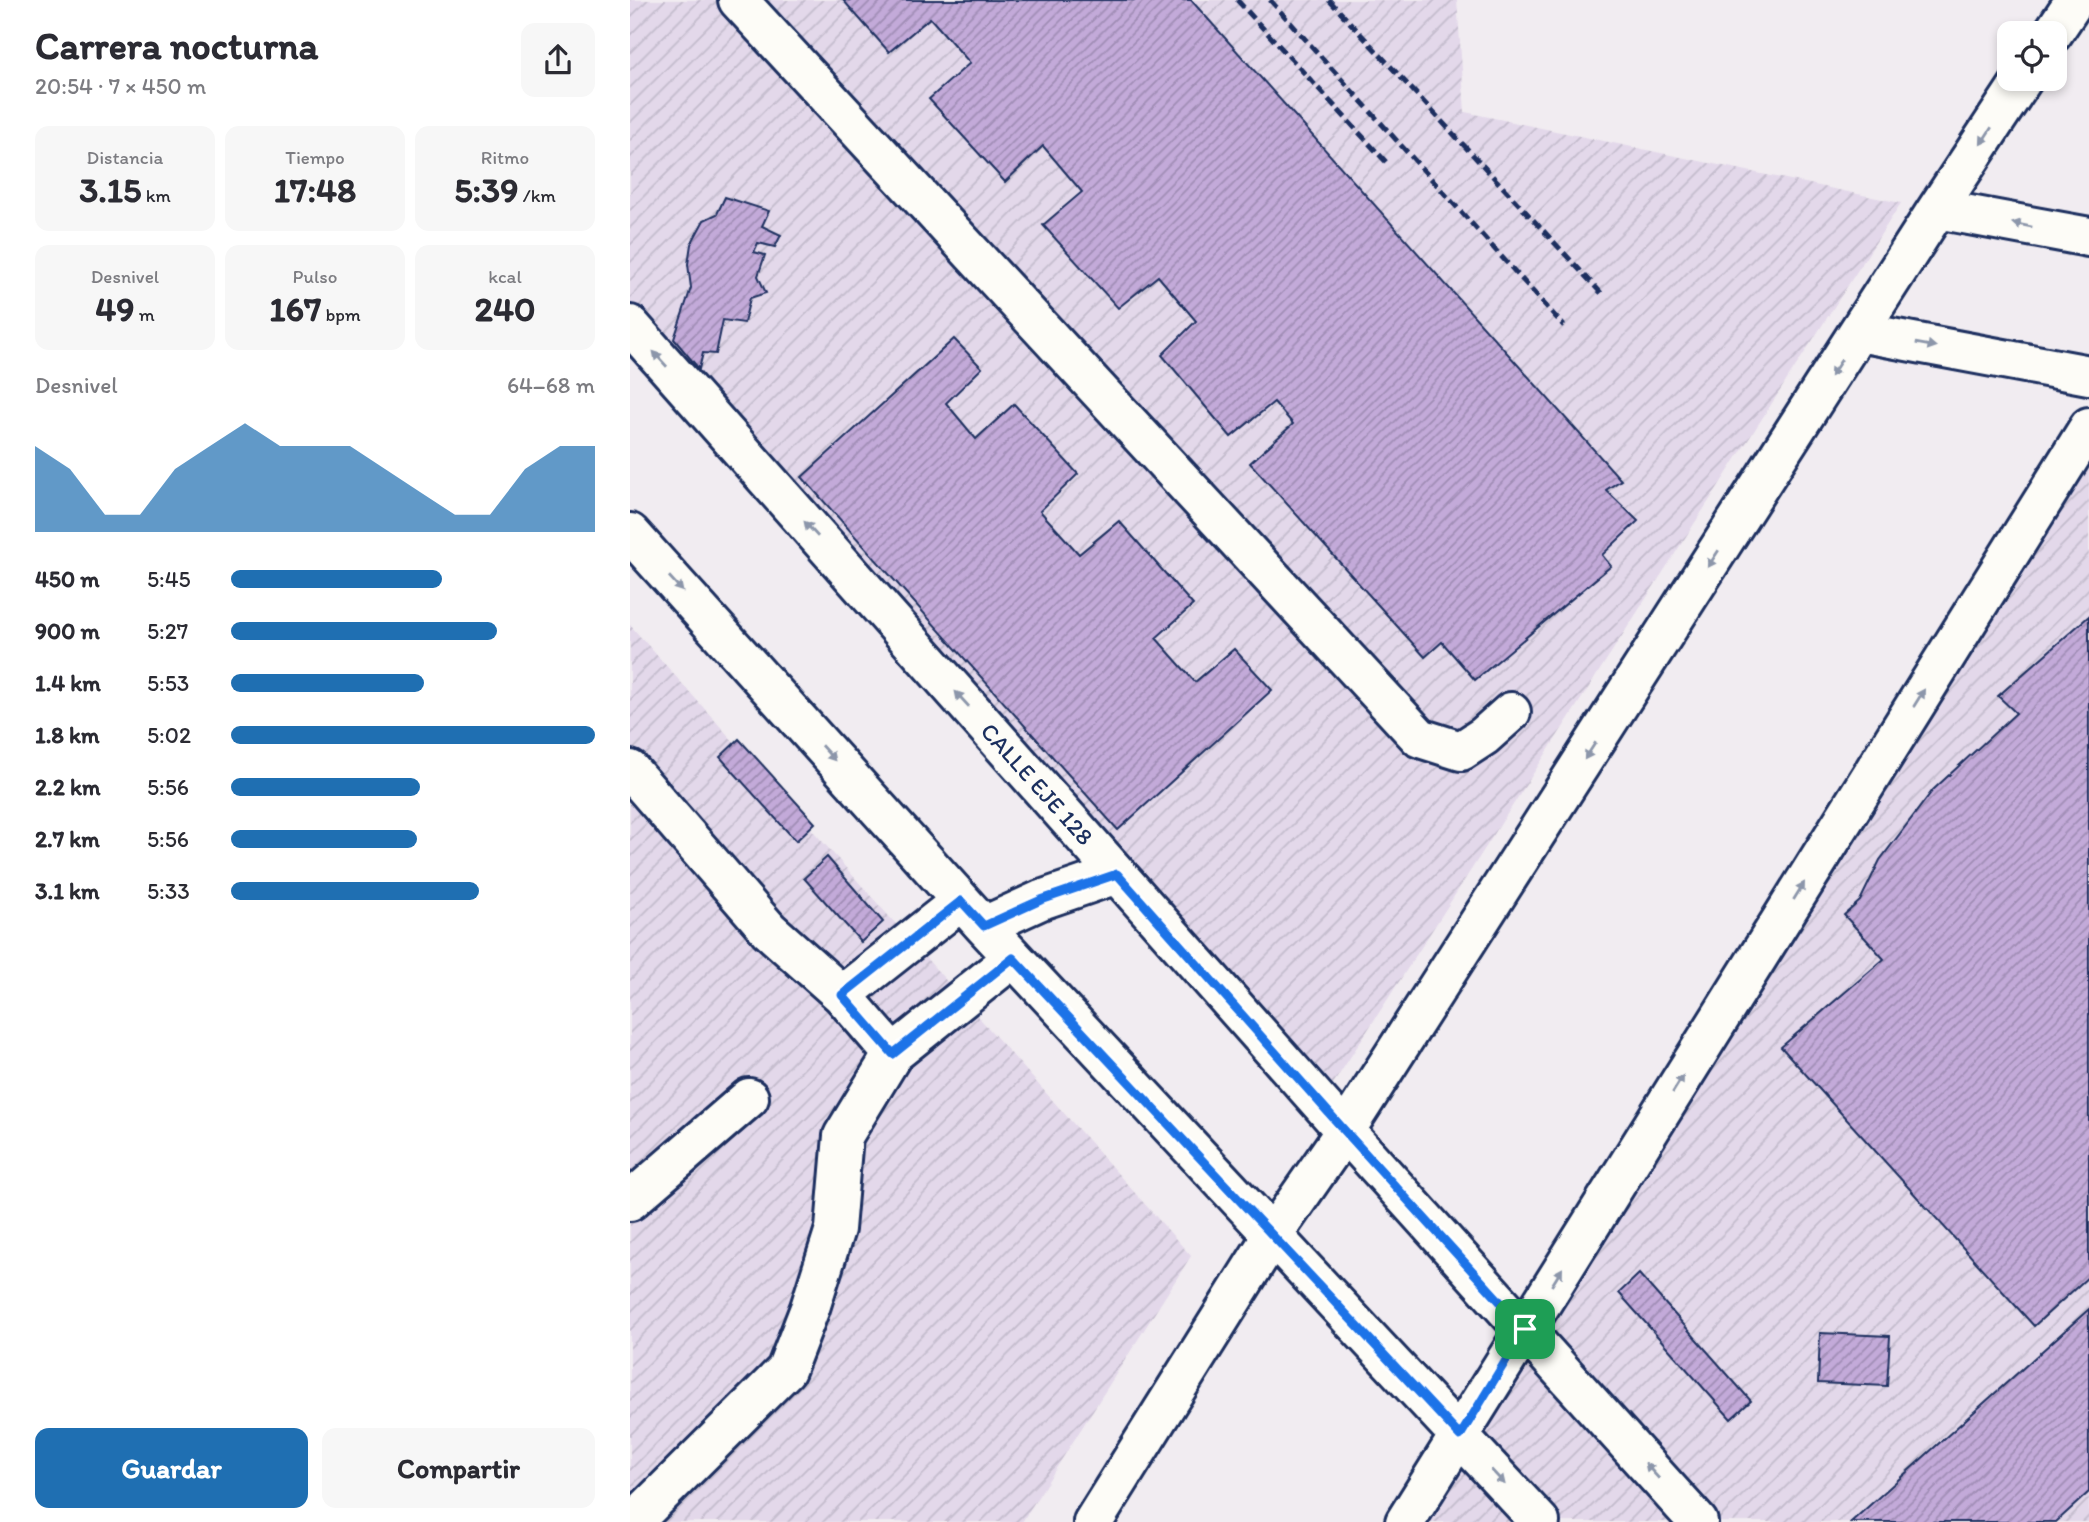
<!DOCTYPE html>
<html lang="es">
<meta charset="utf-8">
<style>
:root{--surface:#fff;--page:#f7f7f7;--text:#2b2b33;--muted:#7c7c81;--accent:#1f6fb2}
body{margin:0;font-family:Itim,sans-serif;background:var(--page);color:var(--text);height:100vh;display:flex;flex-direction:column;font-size:26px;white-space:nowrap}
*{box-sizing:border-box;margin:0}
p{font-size:23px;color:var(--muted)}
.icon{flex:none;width:38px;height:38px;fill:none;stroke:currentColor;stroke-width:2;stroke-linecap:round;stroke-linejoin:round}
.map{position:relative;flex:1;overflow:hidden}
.sheet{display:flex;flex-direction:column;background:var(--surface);width:630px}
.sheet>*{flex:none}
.fabs{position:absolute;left:1367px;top:21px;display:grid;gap:14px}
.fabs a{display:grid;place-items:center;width:70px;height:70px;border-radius:14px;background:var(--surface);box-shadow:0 4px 10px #0003;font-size:35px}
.pin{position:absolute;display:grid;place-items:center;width:60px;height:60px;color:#fff;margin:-30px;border-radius:14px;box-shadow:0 4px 10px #0006}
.round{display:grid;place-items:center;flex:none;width:74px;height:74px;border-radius:14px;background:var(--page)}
.head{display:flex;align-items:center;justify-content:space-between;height:119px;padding:0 35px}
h1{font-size:38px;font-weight:700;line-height:52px}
.figures{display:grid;grid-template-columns:repeat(3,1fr);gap:10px;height:119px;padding:7px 35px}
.figures div{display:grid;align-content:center;border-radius:14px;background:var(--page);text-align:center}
.figures b{font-size:35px;font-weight:700}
.figures small{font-size:19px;font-weight:400}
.figures p{font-size:19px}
.chart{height:196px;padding:14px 35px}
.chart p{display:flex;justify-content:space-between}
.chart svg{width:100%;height:126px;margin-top:7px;fill:var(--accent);opacity:.7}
.cta{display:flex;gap:14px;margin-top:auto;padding:14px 35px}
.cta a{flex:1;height:80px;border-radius:14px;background:var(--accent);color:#fff;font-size:28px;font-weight:700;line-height:80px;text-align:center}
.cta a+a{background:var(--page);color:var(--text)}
ul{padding:0 35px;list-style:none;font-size:23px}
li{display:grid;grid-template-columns:112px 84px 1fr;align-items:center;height:52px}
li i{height:18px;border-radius:9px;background:var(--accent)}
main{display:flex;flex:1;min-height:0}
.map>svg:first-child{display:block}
</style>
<main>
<section class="sheet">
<div class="head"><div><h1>Carrera nocturna</h1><p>20:54 · 7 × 450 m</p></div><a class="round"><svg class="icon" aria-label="share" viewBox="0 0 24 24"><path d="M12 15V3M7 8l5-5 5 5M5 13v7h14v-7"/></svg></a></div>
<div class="figures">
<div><p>Distancia</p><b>3.15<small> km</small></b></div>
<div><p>Tiempo</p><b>17:48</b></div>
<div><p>Ritmo</p><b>5:39<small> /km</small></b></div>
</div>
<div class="figures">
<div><p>Desnivel</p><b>49<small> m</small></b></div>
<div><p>Pulso</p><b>167<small> bpm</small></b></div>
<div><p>kcal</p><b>240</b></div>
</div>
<div class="chart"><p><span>Desnivel</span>64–68 m</p>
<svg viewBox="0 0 160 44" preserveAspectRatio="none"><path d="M0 44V14L10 22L20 38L30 38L40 22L50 14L60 6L70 14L80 14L90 14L100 22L110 30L120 38L130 38L140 22L150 14L160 14V44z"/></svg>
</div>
<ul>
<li><b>450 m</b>5:45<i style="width:58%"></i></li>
<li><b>900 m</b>5:27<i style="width:73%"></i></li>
<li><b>1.4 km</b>5:53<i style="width:53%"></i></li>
<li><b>1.8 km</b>5:02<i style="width:100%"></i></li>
<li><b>2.2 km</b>5:56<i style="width:52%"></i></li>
<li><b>2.7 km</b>5:56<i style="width:51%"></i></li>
<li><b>3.1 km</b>5:33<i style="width:68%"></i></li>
</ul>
<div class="cta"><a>Guardar</a><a>Compartir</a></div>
</section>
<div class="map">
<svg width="1459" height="1522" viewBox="0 0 1459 1522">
<defs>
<pattern id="industrial-furrows" width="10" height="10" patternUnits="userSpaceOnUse" patternTransform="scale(1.75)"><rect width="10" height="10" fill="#e3d8ea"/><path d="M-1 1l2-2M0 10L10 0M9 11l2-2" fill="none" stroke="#c2bacb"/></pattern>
<pattern id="building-hatch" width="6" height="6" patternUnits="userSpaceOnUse" patternTransform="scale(1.75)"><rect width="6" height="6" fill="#c3aad9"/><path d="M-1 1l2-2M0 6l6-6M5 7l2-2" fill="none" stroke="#9e8bb3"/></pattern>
</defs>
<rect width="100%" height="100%" fill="#f1ecf1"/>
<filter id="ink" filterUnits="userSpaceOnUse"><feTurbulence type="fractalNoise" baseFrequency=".0143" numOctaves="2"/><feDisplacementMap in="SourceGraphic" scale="14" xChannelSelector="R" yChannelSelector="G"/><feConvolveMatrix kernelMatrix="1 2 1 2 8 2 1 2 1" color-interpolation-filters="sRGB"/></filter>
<g filter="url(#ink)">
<path fill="url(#industrial-furrows)" d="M0 0H827L835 112 1271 203 703 1084 0 303Z
M1459 426V1522H761Z
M0 625 561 1256 392 1522H0Z"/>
<path fill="url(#building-hatch)" stroke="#1b2f5e" stroke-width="2" d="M213 0H561L991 480 976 490 1008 521 972 555 981 566 845 680 812 642 795 657 620 463 663 424 644 402 601 437 532 355 566 321 528 276 488 308 413 225 452 192 413 146 375 182 299 99 340 63 300 18 259 52Z
M95 197 139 211 132 226 151 235 145 247 128 243 124 252 135 255 128 276 136 293 120 298 114 323 93 320 86 354 73 353 69 369 44 339 61 288 58 264 61 244 74 220 87 214Z
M324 339 352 368 316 403 346 439 384 404 448 474 410 511 449 554 489 521 563 605 526 638 565 682 604 649 642 690 488 830 172 477Z
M1459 616V1276L1404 1326 1151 1047 1254 959 1214 915 1230 901 1250 860 1303 790 1386 713 1368 696Z
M109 739 185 823 166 841 90 757Z
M197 857 253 922 231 942 174 878Z
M1009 1274 1121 1401 1101 1419 989 1293Z
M1459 1309V1492L1426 1522H1221Z
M1190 1333 1260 1336 1257 1386 1188 1383Z"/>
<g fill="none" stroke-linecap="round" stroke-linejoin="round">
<defs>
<path id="minor" d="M108 0 790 738 831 751 854 736 881 712
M1423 33 1445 0
M1307 209 1459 237
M0 325 715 1131 1068 1522
M1229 332 1459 375
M0 533 354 926 910 1522
M0 770 139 930 212 995 263 1054 213 1136 205 1229 180 1308 156 1370 3 1522
M354 926 411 900 487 874
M212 995 331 901
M263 1054 383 958
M0 1201 119 1098
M463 1522 642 1236 715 1131 1307 209 1393 79
M775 1522 1459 427"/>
</defs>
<use href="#minor" stroke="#1b2f5e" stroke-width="44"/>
<use href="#minor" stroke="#fdfcf7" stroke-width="38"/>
<path stroke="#1b2f5e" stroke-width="5" stroke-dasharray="10 5" stroke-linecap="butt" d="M607 0 757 163
M640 0 934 326
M699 0 973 295"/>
</g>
<defs><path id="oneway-solid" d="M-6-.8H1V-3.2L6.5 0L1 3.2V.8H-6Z" transform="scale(1.75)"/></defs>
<g fill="#8c96aa">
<use href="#oneway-solid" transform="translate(1356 136) rotate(123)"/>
<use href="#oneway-solid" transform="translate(1392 225) rotate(-169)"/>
<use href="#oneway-solid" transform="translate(1296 345) rotate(10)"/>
<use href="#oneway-solid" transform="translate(30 359) rotate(-132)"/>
<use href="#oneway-solid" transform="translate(1206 368) rotate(123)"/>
<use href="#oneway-solid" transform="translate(181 529) rotate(-132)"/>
<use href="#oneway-solid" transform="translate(1083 559) rotate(123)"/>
<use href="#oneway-solid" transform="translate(46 584) rotate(48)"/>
<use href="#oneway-solid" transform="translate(1289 698) rotate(-58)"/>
<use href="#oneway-solid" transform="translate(332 699) rotate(-132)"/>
<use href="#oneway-solid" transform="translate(960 751) rotate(123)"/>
<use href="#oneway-solid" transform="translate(198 753) rotate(48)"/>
<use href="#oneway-solid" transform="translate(1169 891) rotate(-58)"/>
<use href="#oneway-solid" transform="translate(1048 1084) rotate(-58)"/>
<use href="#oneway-solid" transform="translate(927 1277) rotate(-58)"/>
<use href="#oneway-solid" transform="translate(1022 1471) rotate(-132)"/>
<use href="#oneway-solid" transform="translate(868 1477) rotate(47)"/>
</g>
</g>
<g fill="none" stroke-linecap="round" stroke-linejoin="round" filter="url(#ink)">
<defs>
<path id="route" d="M487 874 715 1131 895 1329 830 1436 383 958 263 1054 212 995 331 901 354 926 411 900Z"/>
</defs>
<use href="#route" stroke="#fff" stroke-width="14"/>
<use href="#route" stroke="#1a73e8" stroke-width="9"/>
</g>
<g text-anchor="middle" stroke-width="5" stroke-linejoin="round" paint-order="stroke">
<g font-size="24" fill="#1b2f5e" stroke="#fdfcf7">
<text transform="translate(407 784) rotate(48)" y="8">CALLE EJE 128</text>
</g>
</g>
</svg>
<div class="fabs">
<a><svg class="icon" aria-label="locate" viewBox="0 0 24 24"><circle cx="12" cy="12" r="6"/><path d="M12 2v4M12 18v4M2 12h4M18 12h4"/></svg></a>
</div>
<div class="pin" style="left:895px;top:1329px;background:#1e9e55"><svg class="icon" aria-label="arrive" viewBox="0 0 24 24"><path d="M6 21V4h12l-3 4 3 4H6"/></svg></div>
</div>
</main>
